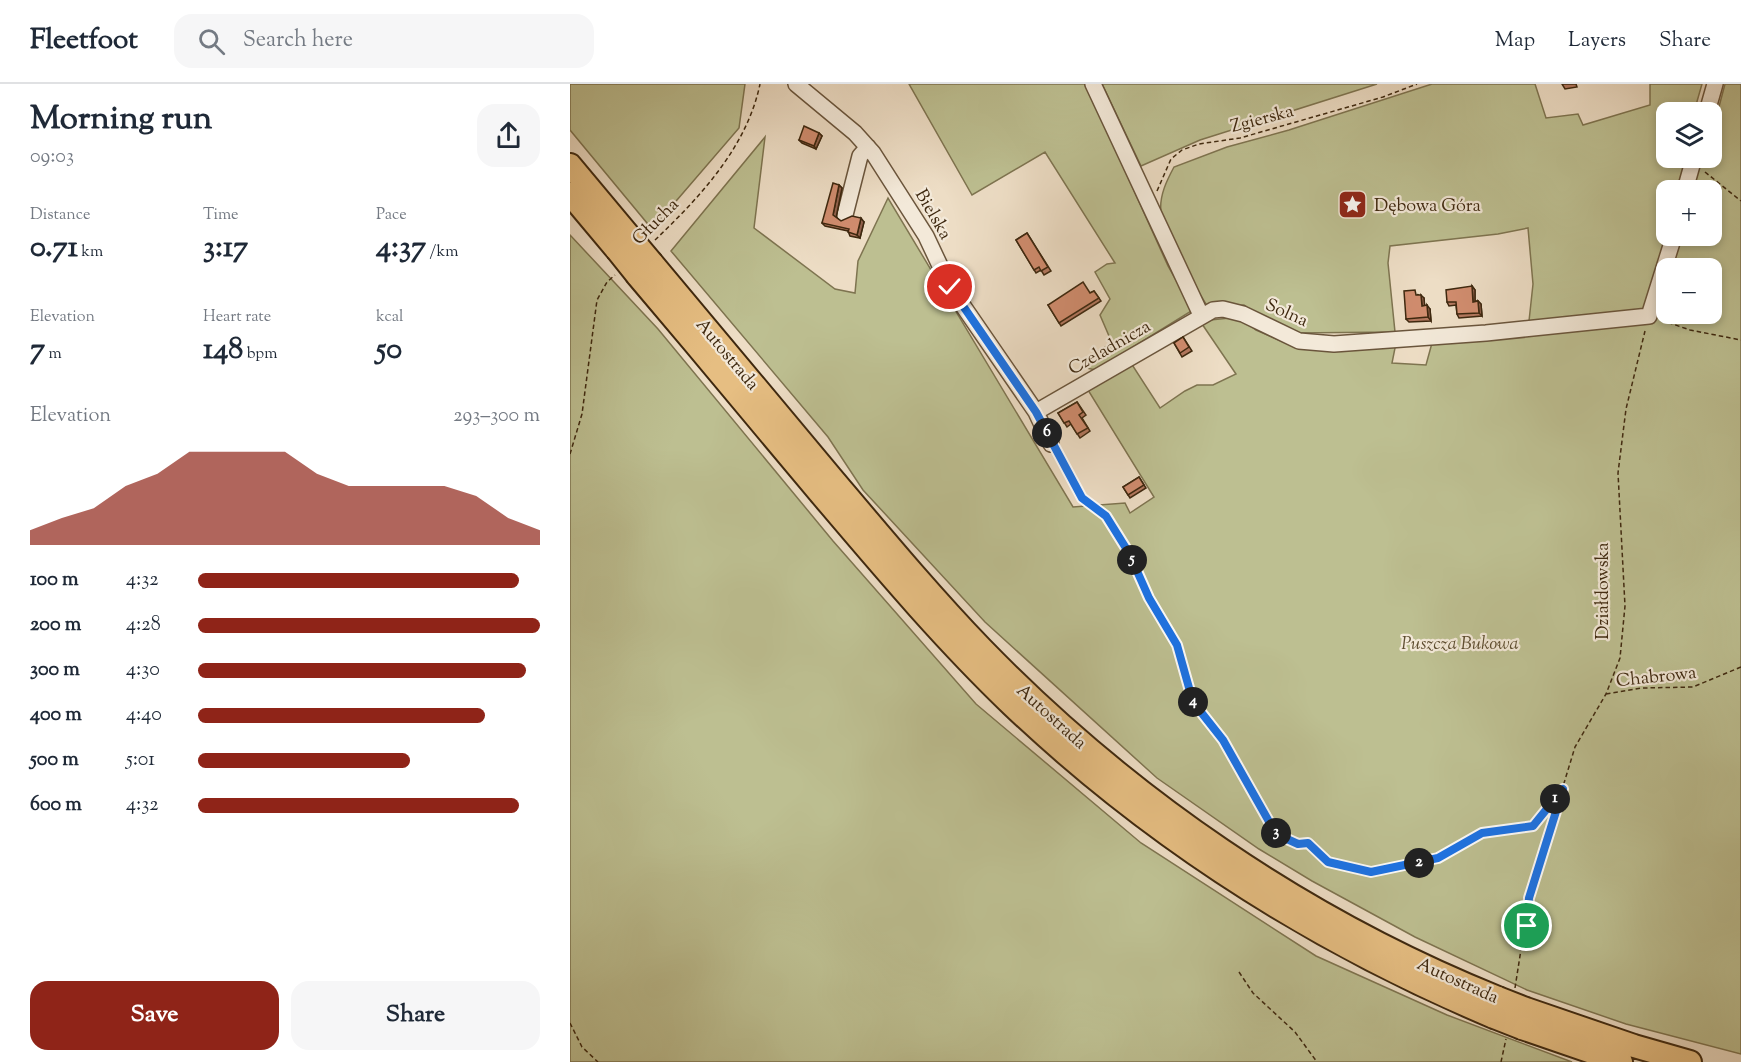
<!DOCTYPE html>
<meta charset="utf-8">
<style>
:root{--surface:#fff;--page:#f6f6f7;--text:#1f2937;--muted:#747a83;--line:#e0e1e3;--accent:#8f2418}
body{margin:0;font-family:"Sorts Mill Goudy",serif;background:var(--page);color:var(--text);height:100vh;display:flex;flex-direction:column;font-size:22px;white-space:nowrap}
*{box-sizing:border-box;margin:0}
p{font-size:20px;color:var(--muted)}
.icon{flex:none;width:33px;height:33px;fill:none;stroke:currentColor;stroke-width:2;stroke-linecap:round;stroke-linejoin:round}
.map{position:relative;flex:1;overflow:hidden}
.sheet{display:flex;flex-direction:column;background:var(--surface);width:570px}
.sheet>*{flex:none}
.controls{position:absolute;left:1086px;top:18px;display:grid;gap:12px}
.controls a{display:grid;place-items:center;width:66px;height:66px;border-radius:12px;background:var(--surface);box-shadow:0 3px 9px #0003;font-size:30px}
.pin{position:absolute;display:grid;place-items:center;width:51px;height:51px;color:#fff;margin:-26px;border:3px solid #fff;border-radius:50%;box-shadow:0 2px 6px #0007}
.km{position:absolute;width:30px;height:30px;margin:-15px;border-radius:50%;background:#222;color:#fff;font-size:16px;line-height:30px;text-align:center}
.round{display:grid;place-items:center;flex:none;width:63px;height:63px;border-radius:18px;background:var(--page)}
.overview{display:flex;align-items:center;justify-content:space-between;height:102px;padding:0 30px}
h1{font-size:33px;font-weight:700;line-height:45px}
.metrics{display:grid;grid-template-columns:repeat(3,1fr);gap:9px;height:102px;padding:6px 30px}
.metrics div{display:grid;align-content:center}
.metrics b{font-size:30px;font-weight:700}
.metrics small{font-size:16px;font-weight:400}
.metrics p{font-size:16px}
.chart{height:168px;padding:12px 30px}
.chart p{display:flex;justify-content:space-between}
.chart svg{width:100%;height:108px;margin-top:6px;fill:var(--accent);opacity:.7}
.action{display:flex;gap:12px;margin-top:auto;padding:12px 30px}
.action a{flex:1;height:69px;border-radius:18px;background:var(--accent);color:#fff;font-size:24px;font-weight:700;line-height:69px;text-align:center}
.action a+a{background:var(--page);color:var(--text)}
ul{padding:0 30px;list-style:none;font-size:20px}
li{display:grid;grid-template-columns:96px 72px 1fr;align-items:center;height:45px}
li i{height:15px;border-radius:8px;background:var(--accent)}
header{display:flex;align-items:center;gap:36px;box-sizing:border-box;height:84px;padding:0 30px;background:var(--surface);border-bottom:2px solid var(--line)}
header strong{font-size:28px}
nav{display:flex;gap:33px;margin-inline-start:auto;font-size:21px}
.search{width:420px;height:54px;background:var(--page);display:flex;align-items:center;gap:15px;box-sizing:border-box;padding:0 21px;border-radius:18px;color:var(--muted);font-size:22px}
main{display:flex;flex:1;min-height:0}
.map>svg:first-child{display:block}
</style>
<header>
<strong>Fleetfoot</strong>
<div class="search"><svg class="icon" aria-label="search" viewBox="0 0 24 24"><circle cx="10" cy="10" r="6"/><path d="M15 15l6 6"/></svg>Search here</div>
<nav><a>Map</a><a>Layers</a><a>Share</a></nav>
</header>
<main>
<section class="sheet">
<div class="overview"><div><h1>Morning run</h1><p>09:03</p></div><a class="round"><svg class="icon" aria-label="share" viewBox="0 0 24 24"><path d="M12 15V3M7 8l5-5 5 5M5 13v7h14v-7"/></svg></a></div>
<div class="metrics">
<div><p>Distance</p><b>0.71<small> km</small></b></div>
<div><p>Time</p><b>3:17</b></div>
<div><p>Pace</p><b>4:37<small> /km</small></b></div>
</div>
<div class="metrics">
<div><p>Elevation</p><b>7<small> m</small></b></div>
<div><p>Heart rate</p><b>148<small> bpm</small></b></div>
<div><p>kcal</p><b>50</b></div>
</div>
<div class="chart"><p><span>Elevation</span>293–300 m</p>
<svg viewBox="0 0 160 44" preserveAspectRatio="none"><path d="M0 44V38L10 33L20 29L30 20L40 15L50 6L60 6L70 6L80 6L90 15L100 20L110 20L120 20L130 20L140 24L150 33L160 38V44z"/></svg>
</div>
<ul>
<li><b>100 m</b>4:32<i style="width:94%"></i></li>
<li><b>200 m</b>4:28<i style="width:100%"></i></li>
<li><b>300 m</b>4:30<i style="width:96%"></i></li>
<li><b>400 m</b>4:40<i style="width:84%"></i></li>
<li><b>500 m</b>5:01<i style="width:62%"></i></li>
<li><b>600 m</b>4:32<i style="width:94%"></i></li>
</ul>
<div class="action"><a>Save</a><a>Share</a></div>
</section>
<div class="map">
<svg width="1171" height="978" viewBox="0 0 1171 978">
<rect width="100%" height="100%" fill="#edddc5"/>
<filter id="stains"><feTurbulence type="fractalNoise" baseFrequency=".00333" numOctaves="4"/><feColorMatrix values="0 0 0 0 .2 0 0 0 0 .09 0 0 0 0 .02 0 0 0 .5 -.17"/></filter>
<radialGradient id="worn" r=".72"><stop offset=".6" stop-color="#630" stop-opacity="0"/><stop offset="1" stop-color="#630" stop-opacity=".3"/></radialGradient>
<path fill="#bdbf91" stroke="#7e7450" stroke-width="1.5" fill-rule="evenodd" d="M0 0H175L169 44 82 145 0 46Z
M339 0H516L598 182 623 226 526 286 516 284 519 273 542 259 530 231 540 215 525 188 537 180 545 179 475 68 402 111Z
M532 0H807L630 56 571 82Z
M862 0H965L976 34 1008 30 1013 41 1080 21V0H1132L1124 28H1096V74H1142V49L1155 0H1171V970L1056 940 957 906 845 853 742 797 689 765 587 694 415 538 293 406 258 353 101 167 195 53 184 144 265 205 285 209 288 177 318 114 503 423 555 419 560 429 584 413 518 306 561 279 590 324 615 307 627 301H643L666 290 630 237 670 233 686 246 718 260 826 259 822 279 856 281 862 259 959 237 963 200 958 144 928 150 820 162 818 179 825 248 722 249 694 237 674 221 639 225C624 201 596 154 591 128 589 112 597 96 604 83L657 63 719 46ZM1096 106H1142V152H1096ZM1096 184H1142V230H1096Z
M0 151 88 245 263 457 406 620 571 759 746 872 877 931 1002 978H0Z"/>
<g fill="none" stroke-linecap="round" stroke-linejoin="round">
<defs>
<path id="minor" d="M226 0 285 49 303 69 356 152 380 203 466 328 481 360
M523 0 631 231
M1137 28 1145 0
M1115 106 1124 74
M275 131 290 72 298 63
M466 328 643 226 653 225 673 230 729 257 764 260 916 249 1079 232 1104 152"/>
<path id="highway" d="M0 81 61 154
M0 110 47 166
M82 179C142 250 201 322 261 393 310 451 359 510 412 565 557 714 734 836 928 914
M67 191C128 263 188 335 249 408 311 481 373 555 442 621 582 754 746 858 924 933
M956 925 1064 962 1120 978
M952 944 1051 978"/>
</defs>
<use href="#minor" stroke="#6a553c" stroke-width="18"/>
<use href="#highway" stroke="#3e280f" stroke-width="26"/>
<path stroke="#3e280f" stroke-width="1.5" stroke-dasharray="4.5 3" stroke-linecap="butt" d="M1135 88 1171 117
M587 107 601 75 612 66 629 60 670 54 813 13 847 0
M85 156C130 113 177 63 190 0
M1091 236 1120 246 1171 256
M0 370 12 330 27 216 37 198 45 191
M487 371 512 414 536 432 559 469 579 514 607 561 623 618 653 656 706 750 728 761 738 759 758 778 801 788 868 774 912 749 963 742 993 706
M1036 610 1072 604 1123 603 1171 583
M669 888 683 909 725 948 747 978
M945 904 959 814 1005 663 1036 610 1050 574 1055 522 1048 389 1056 325 1075 247
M0 939 12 963 28 978
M931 978 936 955"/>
<use href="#minor" stroke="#f3e9d9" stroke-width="15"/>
<use href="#highway" stroke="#e6be82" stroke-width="22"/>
<defs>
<path id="highway-bridge" d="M61 154 82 179
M47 166 67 191
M928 914 956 925
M924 933 952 944"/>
</defs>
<use href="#highway-bridge" stroke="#3e280f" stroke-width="26" stroke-linecap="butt"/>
<use href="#highway-bridge" stroke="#e6be82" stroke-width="22"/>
</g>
<path fill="#b3785f" stroke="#3e280f" stroke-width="1.5" d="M992 0H1006L1007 3 995 5Z
M249 49 252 52 246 65 232 59 229 56Z
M269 101 272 104 266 133 271 137 294 138 290 154 280 152 278 147 255 142 252 139Z
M457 149 481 187 474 191 471 186 466 189 446 156Z
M902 202 905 206V217H908L911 220 912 232 889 234 887 230 886 221 879 222 877 218Z
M524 207 531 217 491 242 478 221 520 209Z
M848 210V211L854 214V222L860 225 861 237 839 238 836 235Z
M613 253 622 267 612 273 604 259Z
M507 318 516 331 512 334 520 347 510 354 501 340 497 343 488 329Z
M569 393 576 404 560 414 553 403Z"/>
<path fill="#92624d" stroke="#3e280f" stroke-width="1.5" d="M249 49 252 52 246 65 244 62Z
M269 101 272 104 266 134 263 131Z
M291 134 294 138 290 154 287 151Z
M902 202 905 206V221L903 218Z
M851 211 854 214 855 225 852 222Z
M908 217 911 220 912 232 909 229Z
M857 221 860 225 861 237 858 233Z"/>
<path fill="#d08c6e" stroke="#3e280f" stroke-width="1.5" d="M234 42 249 49 244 62 229 56Z
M263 99 269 101 263 131 271 137 282 132 291 134 287 151 278 148 279 145 252 139Z
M457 149 478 183 471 187 469 183 464 186 446 156Z
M513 198 520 209 524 207 529 214 489 239 478 221Z
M902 202 903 218 908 217 909 229 887 230 886 218H877L876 206Z
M845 206 846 211H851L852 222 857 221 858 233 836 235 834 207Z
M613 253 619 263 610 269 604 259Z
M507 318 513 328 509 331 518 344 507 350 499 337 494 339 488 329Z
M569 393 574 401 558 411 553 403Z"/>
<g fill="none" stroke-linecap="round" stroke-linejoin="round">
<defs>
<path id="route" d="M380 203 466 328 512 414 536 432 559 469 579 514 607 561 623 618 653 656 706 750 728 760 738 759 758 778 801 788 868 774 912 749 963 742 993 705 959 814 957 842"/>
</defs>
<use href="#route" stroke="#fff" stroke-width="12"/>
<use href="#route" stroke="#1a73e8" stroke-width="8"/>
</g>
<defs>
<symbol id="sight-square" viewBox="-11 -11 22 22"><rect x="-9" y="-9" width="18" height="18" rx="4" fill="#8f2418" stroke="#f3e9d9"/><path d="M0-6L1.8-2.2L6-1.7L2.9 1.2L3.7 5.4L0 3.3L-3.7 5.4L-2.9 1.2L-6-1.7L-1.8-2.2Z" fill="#fff"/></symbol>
</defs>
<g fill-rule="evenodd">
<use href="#sight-square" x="766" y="104" width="33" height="33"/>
</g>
<g text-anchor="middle" stroke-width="4.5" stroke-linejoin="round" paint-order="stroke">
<g font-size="18" fill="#3e280f" stroke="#f3e9d9">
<text transform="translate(692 34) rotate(-15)" y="6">Zgierska</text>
<text transform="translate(364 130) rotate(60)" y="6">Bielska</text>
<text transform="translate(85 137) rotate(-45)" y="6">Głucha</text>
<text transform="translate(717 228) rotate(24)" y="6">Solna</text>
<text transform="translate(539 263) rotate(-30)" y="6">Czeladnicza</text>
<text transform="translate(158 270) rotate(50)" y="6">Autostrada</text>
<text transform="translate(1032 507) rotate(-90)" y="6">Działdowska</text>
<text transform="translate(1086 592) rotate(-6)" y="6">Chabrowa</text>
<text transform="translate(482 632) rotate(42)" y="6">Autostrada</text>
<text transform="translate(888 896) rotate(24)" y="6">Autostrada</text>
</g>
<g font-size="18" fill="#3e280f" stroke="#f3e9d9" text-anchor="start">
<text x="804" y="127">Dębowa Góra</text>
</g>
<g font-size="18" font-style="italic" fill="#5e4e30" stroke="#f3e9d9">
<text x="890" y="565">Puszcza Bukowa</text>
</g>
</g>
<rect width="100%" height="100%" filter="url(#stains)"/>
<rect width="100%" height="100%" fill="url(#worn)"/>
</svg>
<div class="controls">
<a><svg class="icon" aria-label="layers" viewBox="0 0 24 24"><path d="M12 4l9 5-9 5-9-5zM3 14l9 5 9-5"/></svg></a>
<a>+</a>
<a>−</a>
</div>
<div class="pin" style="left:957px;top:842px;background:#1e9e55"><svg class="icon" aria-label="arrive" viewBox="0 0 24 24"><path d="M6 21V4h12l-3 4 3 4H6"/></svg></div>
<div class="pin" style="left:380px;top:203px;background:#d93025"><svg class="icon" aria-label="check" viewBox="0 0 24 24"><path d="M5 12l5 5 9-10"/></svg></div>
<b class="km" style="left:985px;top:715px">1</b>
<b class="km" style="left:849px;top:779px">2</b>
<b class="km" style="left:706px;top:749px">3</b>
<b class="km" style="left:623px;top:618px">4</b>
<b class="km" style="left:562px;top:476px">5</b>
<b class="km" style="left:477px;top:349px">6</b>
</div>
</main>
